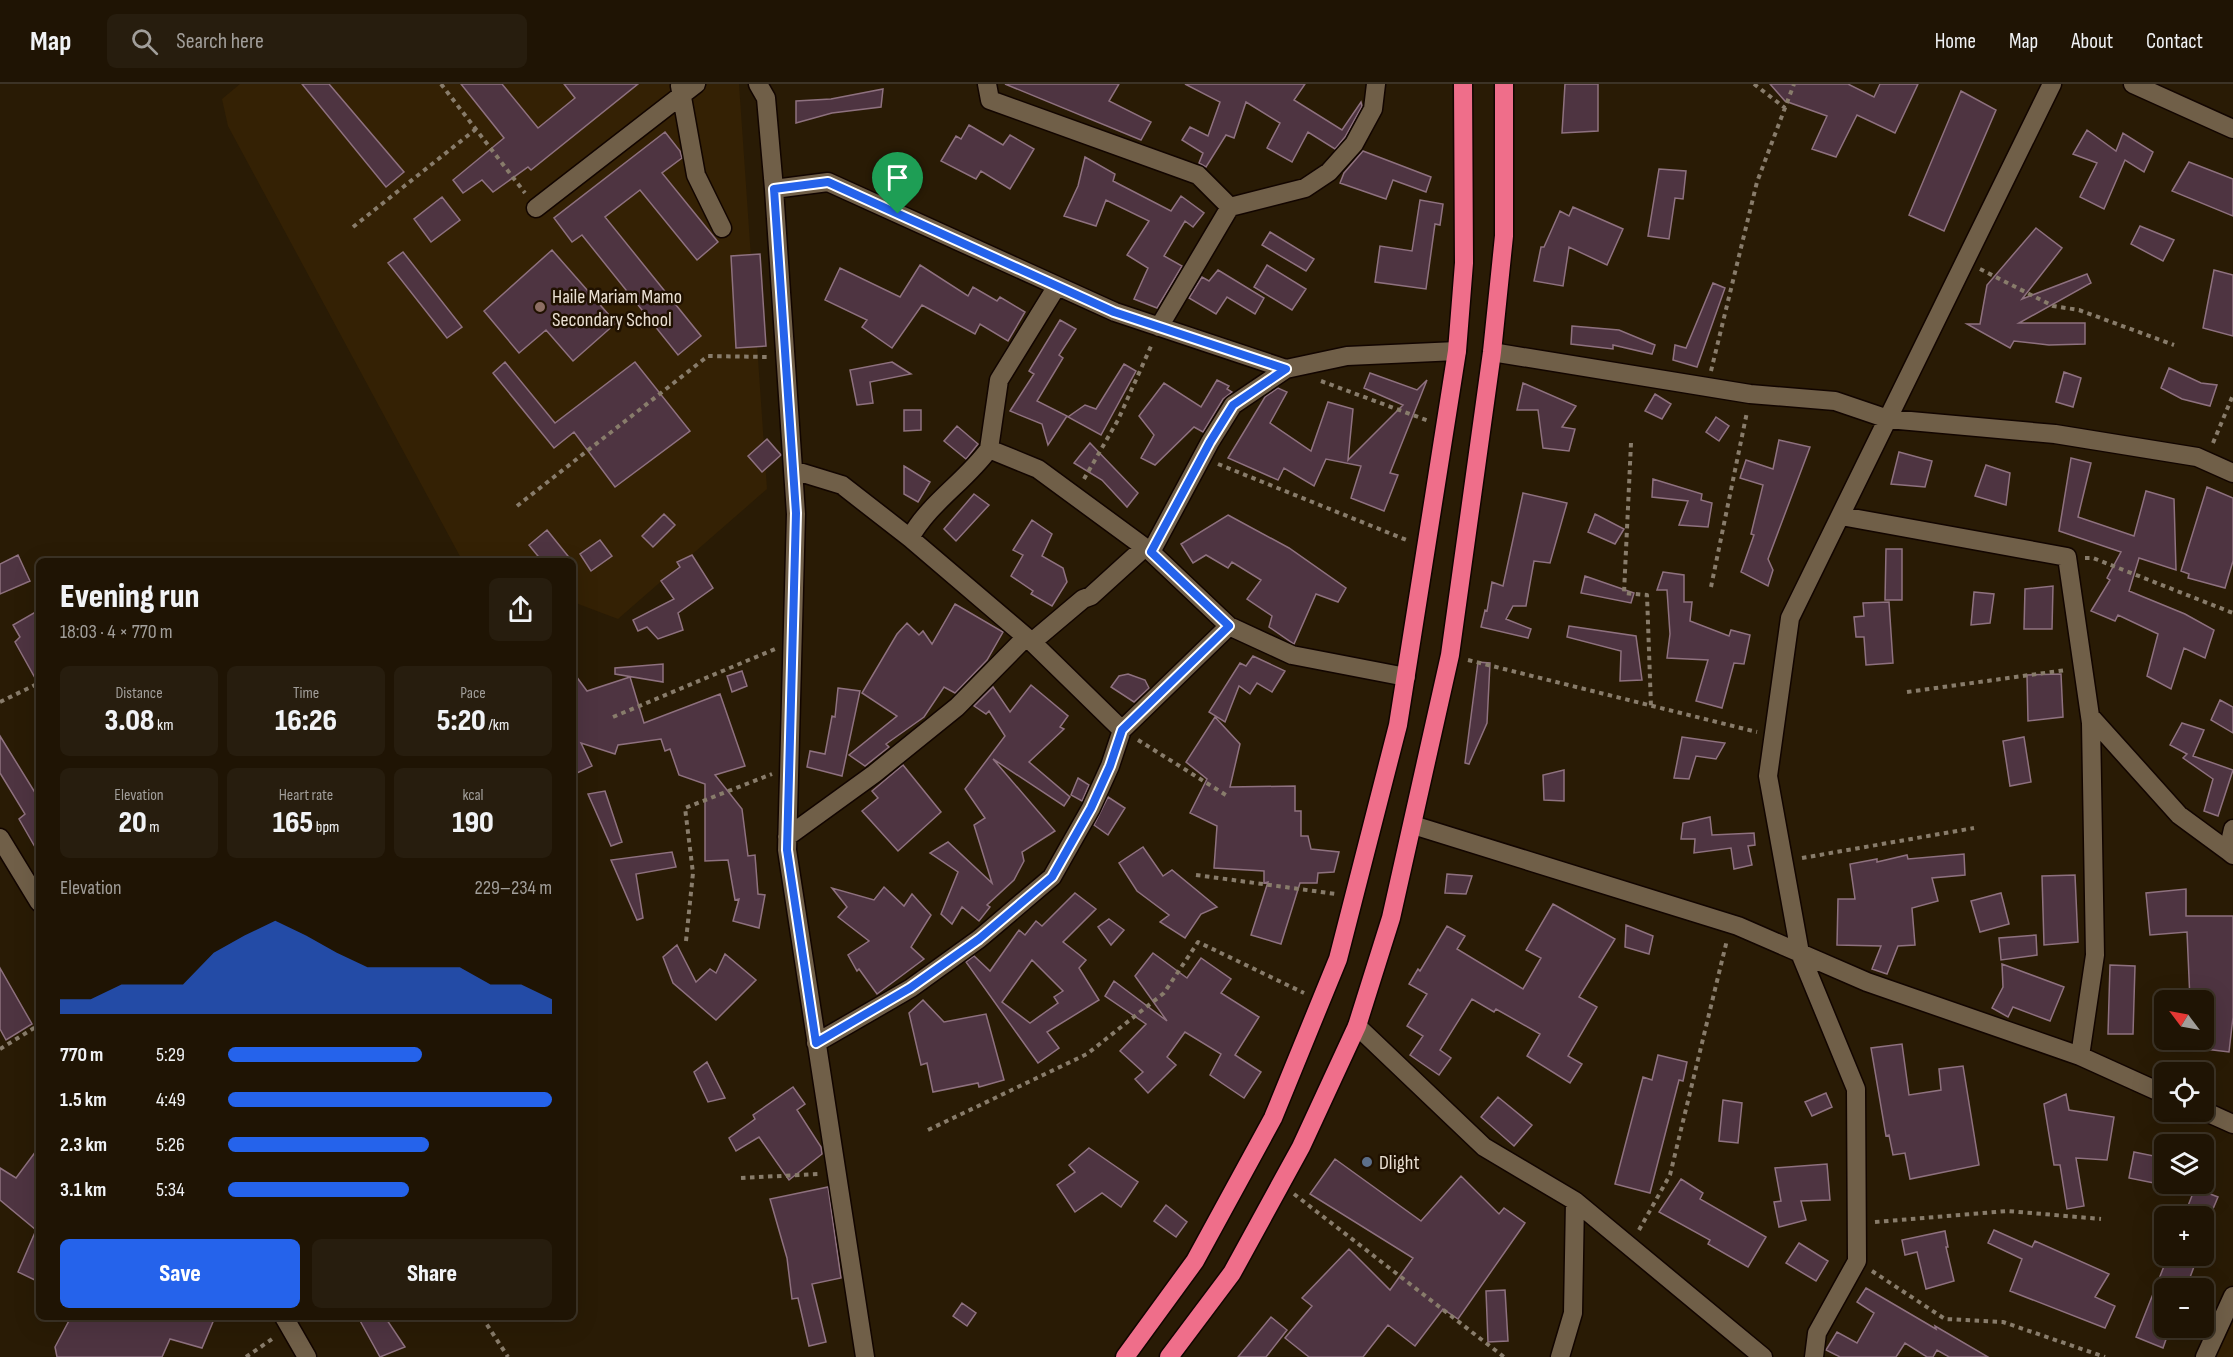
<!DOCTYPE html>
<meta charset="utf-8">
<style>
:root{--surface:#1f1404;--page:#271d0e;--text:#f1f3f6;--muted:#a19e9a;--line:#3c3326;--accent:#2563eb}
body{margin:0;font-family:"Sofia Sans Condensed",sans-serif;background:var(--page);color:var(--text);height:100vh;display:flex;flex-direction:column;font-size:22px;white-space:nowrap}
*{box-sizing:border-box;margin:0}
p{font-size:20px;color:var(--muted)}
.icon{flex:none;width:33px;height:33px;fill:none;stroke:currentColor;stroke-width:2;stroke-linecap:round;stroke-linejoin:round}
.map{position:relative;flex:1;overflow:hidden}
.panel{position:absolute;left:36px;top:474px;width:540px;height:762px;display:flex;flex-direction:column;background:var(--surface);border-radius:9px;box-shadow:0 6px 24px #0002,0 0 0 2px var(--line)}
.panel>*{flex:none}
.needle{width:39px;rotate:302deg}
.buttons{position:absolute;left:2154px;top:906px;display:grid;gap:12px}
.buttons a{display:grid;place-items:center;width:60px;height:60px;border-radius:9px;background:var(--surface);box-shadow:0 6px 24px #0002,0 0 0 2px var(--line);font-size:30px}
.pin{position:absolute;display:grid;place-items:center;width:51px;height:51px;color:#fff;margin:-62px -26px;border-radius:50% 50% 50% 0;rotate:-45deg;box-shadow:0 0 6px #0007}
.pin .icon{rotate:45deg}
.round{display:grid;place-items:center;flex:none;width:63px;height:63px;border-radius:9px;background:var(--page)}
.summary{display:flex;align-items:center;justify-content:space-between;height:102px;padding:0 24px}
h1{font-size:33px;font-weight:800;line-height:45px}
.figures{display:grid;grid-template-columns:repeat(3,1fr);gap:9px;height:102px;padding:6px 24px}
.figures div{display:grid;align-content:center;border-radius:9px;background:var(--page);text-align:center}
.figures b{font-size:30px;font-weight:800}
.figures small{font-size:16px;font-weight:400}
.figures p{font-size:16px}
.chart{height:168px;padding:12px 24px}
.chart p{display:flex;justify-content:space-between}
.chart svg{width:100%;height:108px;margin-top:6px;fill:var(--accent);opacity:.7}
.button{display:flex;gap:12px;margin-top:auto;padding:12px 24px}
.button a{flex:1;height:69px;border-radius:9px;background:var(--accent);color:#fff;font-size:24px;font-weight:800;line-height:69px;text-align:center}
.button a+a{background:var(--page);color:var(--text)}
ul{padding:0 24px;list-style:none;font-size:20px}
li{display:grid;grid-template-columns:96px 72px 1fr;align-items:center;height:45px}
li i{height:15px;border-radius:8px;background:var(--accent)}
header{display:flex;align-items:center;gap:36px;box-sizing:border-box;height:84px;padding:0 30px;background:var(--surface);border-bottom:2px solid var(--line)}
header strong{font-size:28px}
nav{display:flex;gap:33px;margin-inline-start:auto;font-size:21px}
.search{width:420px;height:54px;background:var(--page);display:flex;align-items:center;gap:15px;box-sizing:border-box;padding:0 21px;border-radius:9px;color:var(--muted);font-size:22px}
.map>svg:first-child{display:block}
</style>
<header>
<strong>Map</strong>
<div class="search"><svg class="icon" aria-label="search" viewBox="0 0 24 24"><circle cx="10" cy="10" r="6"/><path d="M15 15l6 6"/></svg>Search here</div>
<nav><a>Home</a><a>Map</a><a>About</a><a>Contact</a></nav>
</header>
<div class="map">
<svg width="2233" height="1273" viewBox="0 0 2233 1273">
<rect width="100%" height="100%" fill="#291b05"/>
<path fill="#342104" d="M240 0H739L767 405 618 535 573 518V477L462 476 228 42 222 15Z
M2233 1233V1273H2210Z"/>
<path fill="#4e3441" stroke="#8e717f" stroke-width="1.5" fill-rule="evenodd" d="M302 0H329L404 88 386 103Z
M461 0H502L538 44 575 14 564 0H638L531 86 528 83 493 108 482 96 463 109 453 96 504 54Z
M1005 0H1119L1109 17 1151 38 1141 56Z
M1185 0H1305L1294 16 1342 46 1361 18 1362 22 1345 53 1335 65 1308 48 1292 78 1267 64 1280 39 1246 18 1234 54 1226 51 1206 83 1199 79 1203 69 1182 56 1190 43 1208 52 1220 18Z
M1565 0H1598V47L1562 49Z
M1770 0H1848L1874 13 1880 0H1918L1895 49 1857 31 1836 73 1812 65 1827 32 1785 17Z
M883 5 881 23 832 29 796 39V17L831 15Z
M1961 7 1996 26 1944 147 1909 131Z
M969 41 1003 61 1010 51 1034 65 1010 105 981 87 976 95 941 77 956 52 961 55Z
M2087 46 2116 67 2123 49 2153 68 2144 88 2125 76 2104 125 2080 113 2097 79 2073 70Z
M665 48 680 67 682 74 662 89 718 158 697 176 640 106 605 133 701 252 678 271 582 151 572 158 554 134Z
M1363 67 1431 93 1426 108 1393 96 1386 115 1340 99 1344 89Z
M1085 73 1115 90 1113 97 1171 127 1181 112 1204 129 1193 143 1185 137 1164 172 1182 182 1157 224 1134 215 1148 184 1127 171 1149 137 1106 116 1096 142 1064 132 1078 102Z
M2189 78 2233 95V132L2172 107Z
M1659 85 1686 87 1683 115 1675 114 1669 155 1648 152Z
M442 113 460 136 431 158 414 135Z
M1420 116 1443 120 1440 141 1435 140 1426 205 1375 198 1380 162 1412 167Z
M1573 123 1623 145 1607 181 1569 163 1563 202 1534 197 1541 163H1544L1560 127 1569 132Z
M2140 142 2174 156 2163 177 2131 160Z
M2036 144 2062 164 2022 215 2087 190 2091 199 2019 239H2085V260L2049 261 2014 257 2010 264 1967 240H1980L1987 201Z
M1270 148 1314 175 1306 187 1262 161Z
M552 166 616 239 573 277 546 246 519 269 484 227Z
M403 168 462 243 447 254 388 179Z
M760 170 766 262 736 264 731 172Z
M920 181 968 212 973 203 997 217 1000 213 1025 228 1008 257 980 240 975 250 922 221 892 264 862 243 867 236 825 216 840 184 900 213Z
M1267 181 1306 205 1292 226 1254 203Z
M1218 186 1264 214 1255 230 1227 213 1216 230 1189 214 1202 193 1209 197Z
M2214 186 2233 191V252L2203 244Z
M1713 199 1725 204 1697 283 1673 276 1675 261 1686 264Z
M1060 236 1076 245 1059 271 1063 274 1037 317 1067 332 1048 361 1042 340 1010 327 1034 290 1029 287Z
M1572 242 1619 246 1655 261 1652 270 1613 261V265L1571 260Z
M505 278 555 339 635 278 690 347 615 403 574 348 554 364 493 289Z
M892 278 911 290 870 298 873 319 857 321 850 286Z
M1124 280 1136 287 1101 351 1068 333 1085 321 1096 325Z
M2169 284 2201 299 2217 301 2210 322 2182 315 2161 304Z
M2064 288 2081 294 2073 323 2056 318Z
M1370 289 1417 306 1427 296 1390 389 1398 391 1384 427 1351 414 1361 382 1326 375 1314 402 1284 384 1278 396 1228 374 1265 313 1278 304 1287 308 1270 339 1311 367 1328 318 1353 325 1348 376 1403 321 1364 304Z
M1217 296 1229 302 1227 305 1232 308 1223 315 1203 348 1194 343 1155 381 1141 374 1154 351 1139 332 1164 299 1201 323Z
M1523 299 1576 322 1562 343 1575 345 1569 367 1543 364 1538 326H1517Z
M1655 310 1671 320 1662 335 1645 327Z
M904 326H921V346L904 347Z
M1716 333 1729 342 1719 357 1706 348Z
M957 342 978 360 966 375 944 357Z
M767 355 781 371 762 388 748 372Z
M1779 356 1810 363 1768 475 1773 486 1768 502 1741 488 1754 451 1751 450 1763 401 1740 394 1746 376 1773 385Z
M1090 359 1138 409 1127 423 1102 396 1074 379Z
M1899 368 1932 377 1925 403 1891 400Z
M2071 374 2091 379 2078 433 2134 452 2146 407 2174 415 2176 486 2139 474 2129 507 2185 530 2214 546 2205 574 2184 564 2171 605 2147 592 2158 550 2118 531 2115 537 2091 527 2110 496 2107 494 2121 468 2059 447Z
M1986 381 2010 389 2006 421 1975 412Z
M904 382 930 398 918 418 904 410Z
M1653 395 1702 410 1701 416 1712 419 1708 443 1679 441 1688 417 1652 413Z
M2207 403 2233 414V477L2225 504 2188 494 2189 490 2181 487Z
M1523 409 1567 419 1550 479 1534 477 1526 522H1513L1506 535 1531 545 1528 554 1481 543 1485 526 1487 527 1492 498 1503 502Z
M974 410 989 421 956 457 944 445Z
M664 430 675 441 653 463 642 452Z
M1595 430 1624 445 1615 460 1588 448Z
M1228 431 1289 464 1346 504 1338 518 1316 510 1294 560 1269 543 1272 532 1247 515 1261 496 1232 478 1228 484 1206 471 1193 479 1181 460Z
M1032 436 1052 450 1042 472 1063 484 1067 498 1052 522 1031 510 1033 507 1011 492 1023 471 1013 466Z
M547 446 572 477H542L529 461Z
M600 456 612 472 591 487 580 470Z
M1886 465H1902V516H1885Z
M18 471 30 497 0 510V480Z
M692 471 713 504 678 529 683 546 658 555 647 543 638 547 633 536 674 515 661 497 680 483 677 478Z
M1663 488 1684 491V518H1692L1690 537 1729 552 1731 546 1750 551 1744 580 1734 579 1722 624 1696 617 1708 576 1667 574 1670 550 1667 506H1657Z
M1585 492 1634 509 1631 519 1581 509Z
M2053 502 2052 545H2024L2025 505Z
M1974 508 1994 510 1990 539 1971 541Z
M1889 518 1893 579 1866 581 1864 553H1856L1854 533 1864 532 1863 519Z
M955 520 1003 548 987 576 955 609 944 603 924 633 886 660 889 663 865 682 849 671 897 632 862 609 897 550 907 539 919 551 923 547 932 560Z
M39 526V601L15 558 20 553 13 541Z
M1569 542 1636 552 1642 596 1620 597 1621 567 1567 553Z
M1253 572 1285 587 1272 608 1257 599 1250 610 1239 602 1225 638 1209 628 1240 579 1246 582Z
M1478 578 1490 579 1487 639 1469 680 1465 679Z
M663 580V598L615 590V584Z
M742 587 747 602 732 608 727 592Z
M573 588 587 607 630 593 644 639 720 610 745 682 715 691 742 725 748 772 755 771 758 810 765 811 759 844 733 837 739 815 735 816 728 776 705 777V700L679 691 670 665 665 667 661 655 618 661 615 670 581 659 592 682 577 689 573 679Z
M1128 590 1145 596 1149 604 1134 618 1111 603 1119 592Z
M2061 590 2063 633 2028 637 2027 591Z
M1031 601 1068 632 1060 643 1064 645 1029 678 1070 713 1064 722 993 675 1055 747 1022 768 1024 777 1014 796 987 821 990 823 979 837 962 823 952 840 941 830 958 788 930 769 948 758 992 799 974 741 985 734 965 705 1005 652 989 627 986 630 974 622 993 603 1010 628Z
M838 604 860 607 842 692 807 683 810 667 825 670 832 632 835 633Z
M2220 616 2233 623V649L2211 636Z
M1215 633 1240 660 1230 703 1295 702V727H1301V752H1308L1311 765 1339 768 1334 788 1318 789 1317 799H1300L1281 860 1251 851 1268 798 1264 799V787L1214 784 1217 742 1190 729 1207 695 1186 678Z
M2182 639 2204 646 2193 672 2233 686 2218 732 2204 727 2213 695 2183 674 2187 670 2170 661Z
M0 652 39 715V770L19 735 25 730 0 689Z
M1682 653 1725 659 1716 675 1696 672 1689 695 1674 694Z
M2024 653 2031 698 2010 702 2003 657Z
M903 681 941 728 898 767 862 727 878 714 872 707Z
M1564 686V717L1544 716 1543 691Z
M1078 694 1089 701 1082 717 1071 711Z
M605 707 622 758 611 762 588 710Z
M1108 713 1125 724 1108 751 1094 741Z
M1710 733 1712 751 1754 749 1755 761 1748 762 1752 781 1734 785 1731 764 1694 769 1695 755H1681L1683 739Z
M1143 763 1163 792 1172 786 1217 823 1201 830 1185 854 1160 838 1169 831 1137 807 1119 779Z
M672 768 676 783 636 790 643 834 637 836 611 776Z
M1964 770 1965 791 1932 794 1938 817 1912 824 1915 861 1898 862 1887 890 1872 885 1881 862 1837 861 1838 815H1855L1850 780 1877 775V778L1907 771 1908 775Z
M1447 790 1472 792 1466 810 1445 809Z
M2075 791 2078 858 2044 861 2042 792Z
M884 803 904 822 912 810 931 831 911 863 924 875 877 910 859 885 857 887 848 871 869 857 838 833 847 823 832 804 874 816Z
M2186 805V832H2233V933L2229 968 2205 965 2210 919 2190 916 2187 848 2150 851 2146 809Z
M1075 809 1096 825 1063 858 1086 876 1079 884 1099 916 1047 948 1059 964 1038 979 966 878 974 872 990 887 1019 846 1025 851 1036 837 1042 842ZM1032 876 1063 907 1054 913 1058 919 1030 939 1002 918Z
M2001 809 2009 840 1980 848 1971 817Z
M1553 820 1615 855 1579 913 1597 923 1568 972 1582 980 1570 999 1527 972 1540 950 1496 925 1494 928 1472 915 1440 966 1451 974 1439 991 1410 971 1423 952 1407 942 1427 910 1409 900 1418 885 1420 887 1447 842 1465 852 1457 865 1523 905 1541 874 1526 866Z
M1109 835 1124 846 1111 861 1098 843Z
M1626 841 1653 852 1649 870 1625 863Z
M2036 851 2037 871 2001 876 1999 854Z
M677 861 696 898 710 885 716 889 725 870 756 896 716 936 673 899 663 873Z
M1153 869 1187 894 1201 874 1231 895 1221 909 1259 933 1235 971 1261 988 1244 1014 1210 991 1221 970 1185 948 1167 973 1176 981 1148 1009 1135 995 1143 988 1120 967 1146 940 1105 912 1114 897 1167 937 1135 892Z
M2002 880 2064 903 2050 937 2013 923 2008 933 1992 924 2003 903Z
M2110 881 2135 882 2133 950H2108Z
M0 884 32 940 6 956 0 945Z
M923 916 944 938 986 930 1004 996 979 1003 978 999 933 1008 927 979 921 981 909 929Z
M1902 960 1909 1011 1941 1006 1939 985 1963 982 1979 1081 1910 1095 1905 1069 1893 1071 1889 1051 1886 1052 1871 964Z
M1658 971 1687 978 1683 997 1679 996 1650 1109 1615 1100 1643 993 1652 996Z
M707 978 725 1014 708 1018 694 988Z
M793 1003 805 1020 797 1026 821 1063 822 1070 789 1096 759 1053 736 1067 729 1054 755 1035 753 1031Z
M1826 1009 1832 1023 1812 1032 1805 1018Z
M2066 1010 2069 1026 2114 1033 2107 1076 2076 1074 2084 1122 2067 1125 2060 1081H2054L2044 1020Z
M1498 1013 1532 1041 1514 1062 1481 1033Z
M1723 1016 1742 1019 1738 1059 1719 1057Z
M39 1063V1198L18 1188 36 1146 0 1116V1084L16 1094Z
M1089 1064 1138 1098 1121 1123 1102 1109 1075 1128 1057 1101 1075 1088 1069 1081Z
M2134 1068 2164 1074V1101L2129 1094Z
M1335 1075 1421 1137 1461 1092 1499 1130 1504 1124 1525 1139 1458 1235 1443 1225 1415 1262 1388 1241 1363 1273H1309L1285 1254 1312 1222 1302 1214 1349 1165 1390 1206 1413 1174 1310 1110Z
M1827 1080 1830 1116 1801 1117 1806 1136 1779 1143 1774 1118 1781 1117 1775 1084Z
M1681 1095 1703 1109 1700 1115 1766 1153 1748 1183 1708 1160 1710 1156 1659 1128Z
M828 1103 841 1194 812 1200 826 1258 809 1262 798 1214 792 1215 787 1174 770 1115Z
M2195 1104 2218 1113 2210 1132H2184Z
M1166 1121 1187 1138 1176 1153 1154 1137Z
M1994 1146 2032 1163 2035 1157 2109 1190 2095 1213 2115 1222 2105 1244 2010 1207 2022 1175 1988 1159Z
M1945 1147 1948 1163H1946L1954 1197 1926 1205 1917 1168 1905 1171 1902 1156Z
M1799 1159 1828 1177 1816 1197 1786 1179Z
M2168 1172H2198L2186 1204H2164V1244H2170L2163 1264 2136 1253Z
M1866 1204 1936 1245 1935 1242 1988 1273H1949L1937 1266 1933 1273H1927L1905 1259 1896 1273H1840L1826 1266 1837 1248 1857 1259 1874 1229 1857 1218Z
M1505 1206 1508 1257 1488 1258 1486 1207Z
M962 1219 976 1229 967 1242 953 1232Z
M71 1233H215L202 1264 170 1255 162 1273H57L55 1263Z
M358 1233H385L405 1263 380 1273Z
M1271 1233 1287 1246 1266 1273H1238Z"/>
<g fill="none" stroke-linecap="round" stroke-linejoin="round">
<defs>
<path id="minor" d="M758 0 766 14 774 105 796 430 787 766 865 1273
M987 0 990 16 1198 91 1230 123
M2133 0 2233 45
M680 2 696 91 722 144
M774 105 828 98 1115 228 1286 285 1347 272 1457 267
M536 124 696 0
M1057 202 999 296 989 365 1038 385 1151 468
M1159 243 1230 123 1305 104 1329 88 1354 60 1373 25 1376 0
M1492 268 1750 310 1835 317 1888 335 2055 350 2197 373 2233 389
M1286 285 1233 321 1210 358 1151 468 1229 542 1292 571 1406 593
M793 386 842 401 910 454 1032 558
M1841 432 2067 473 2091 639 2095 871 2080 972
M910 454C929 419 966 397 989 365
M1145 463 1091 512 1083 515 1032 558 1122 646 1229 542
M2090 632 2179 731 2228 767
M1413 741 1738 842 1867 898 2080 972 2164 1010
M2233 745 2228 767 2233 771
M787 753 874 690 957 623 1026 553
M0 754 39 818
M1357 942 1484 1063 1575 1117 1763 1273
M816 959 911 904 979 855 1052 793 1091 724 1110 682 1122 646
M2204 1027 2233 1040
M284 1233 307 1273
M1560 1273 1573 1229 1575 1117
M1814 1273 1817 1249 1857 1177 1856 1005 1800 869 1768 692 1790 534 2052 0
M2205 1273 2233 1212"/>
<path id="highway" d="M1125 1273 1195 1177 1273 1034 1338 875 1398 641 1457 267 1464 179 1463 0
M1169 1273 1232 1189 1301 1063 1357 942 1391 834 1450 571 1492 268 1504 152V0"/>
</defs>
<use href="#minor" stroke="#120500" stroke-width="21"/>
<use href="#highway" stroke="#120500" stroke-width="21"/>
<path stroke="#887c6b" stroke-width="4" stroke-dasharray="4.5 4.5" stroke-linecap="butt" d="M441 0 525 109
M1754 0 1785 24
M353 143 476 45
M1980 185 2053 222 2079 226 2174 261
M1711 287 1757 98 1794 0
M1321 297 1429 337
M1631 359 1624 509 1647 511 1651 623
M2213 359 2233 311
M1218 380 1409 457
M1084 395 1118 336 1152 260
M517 422 708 272 767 273
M2085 474H2093L2233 529
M1711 503 1747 328
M1468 576 1757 648
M1907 608 2066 586
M0 618 39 599
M613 633 775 565
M1138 656 1229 713
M1802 774 1974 744
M1196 791 1336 810
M686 857 693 789 685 724 772 690
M0 965 39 941
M928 1046 1087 970 1164 909 1198 858 1304 909
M741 1094 818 1090
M1294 1110 1504 1273
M1875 1138 2008 1127 2101 1135
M1639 1146 1670 1091 1727 856
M1872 1187 1945 1235 2003 1238 2105 1273
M482 1233 508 1273
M246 1273 275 1253"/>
<use href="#minor" stroke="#705f48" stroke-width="18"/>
<use href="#highway" stroke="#ef6e8a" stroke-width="18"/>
</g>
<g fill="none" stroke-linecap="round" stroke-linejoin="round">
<defs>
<path id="route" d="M828 98 1114 228 1286 285 1233 321 1210 358 1151 468 1229 542 1122 646 1110 682 1091 724 1052 793 979 855 910 904 816 959 787 766 796 429 774 105Z"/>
</defs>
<use href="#route" stroke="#fff" stroke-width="12"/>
<use href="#route" stroke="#2563eb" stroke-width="8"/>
</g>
<circle fill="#8d6e63" stroke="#201100" stroke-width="2" cx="540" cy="223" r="6"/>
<circle fill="#5c6f8a" stroke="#201100" stroke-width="2" cx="1367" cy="1078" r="6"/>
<g text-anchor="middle" stroke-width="5" stroke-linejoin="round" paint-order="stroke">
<g font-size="20" fill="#eae0d3" stroke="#201100" text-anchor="start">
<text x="552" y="219">Haile Mariam Mamo<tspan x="552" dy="23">Secondary School</tspan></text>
<text x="1379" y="1085">Dlight</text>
</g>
</g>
</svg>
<div class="buttons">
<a><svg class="needle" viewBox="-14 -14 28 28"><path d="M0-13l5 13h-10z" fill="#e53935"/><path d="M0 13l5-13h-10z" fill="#a19e9a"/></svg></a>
<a><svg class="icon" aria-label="locate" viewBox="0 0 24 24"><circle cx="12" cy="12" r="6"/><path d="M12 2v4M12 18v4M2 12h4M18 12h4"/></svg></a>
<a><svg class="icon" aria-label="layers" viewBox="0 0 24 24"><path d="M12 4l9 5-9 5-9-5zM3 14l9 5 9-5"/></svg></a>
<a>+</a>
<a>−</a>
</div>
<div class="pin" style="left:898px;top:130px;background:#1e9e55"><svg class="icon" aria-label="arrive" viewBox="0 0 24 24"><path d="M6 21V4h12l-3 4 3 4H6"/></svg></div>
<section class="panel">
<div class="summary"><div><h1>Evening run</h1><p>18:03 · 4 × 770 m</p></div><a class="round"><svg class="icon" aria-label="share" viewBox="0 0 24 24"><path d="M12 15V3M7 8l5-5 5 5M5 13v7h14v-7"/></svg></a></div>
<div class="figures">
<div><p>Distance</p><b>3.08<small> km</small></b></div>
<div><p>Time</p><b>16:26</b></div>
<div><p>Pace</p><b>5:20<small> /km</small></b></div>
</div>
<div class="figures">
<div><p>Elevation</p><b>20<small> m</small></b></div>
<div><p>Heart rate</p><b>165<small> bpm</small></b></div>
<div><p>kcal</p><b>190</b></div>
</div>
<div class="chart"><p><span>Elevation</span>229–234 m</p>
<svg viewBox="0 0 160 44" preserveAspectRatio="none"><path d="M0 44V38L10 38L20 32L30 32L40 32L50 19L60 12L70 6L80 12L90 19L100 25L110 25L120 25L130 25L140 32L150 32L160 38V44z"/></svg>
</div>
<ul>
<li><b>770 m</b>5:29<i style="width:60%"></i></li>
<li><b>1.5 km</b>4:49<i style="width:100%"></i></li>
<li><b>2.3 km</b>5:26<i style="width:62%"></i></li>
<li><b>3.1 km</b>5:34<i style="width:56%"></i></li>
</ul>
<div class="button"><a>Save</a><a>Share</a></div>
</section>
</div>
